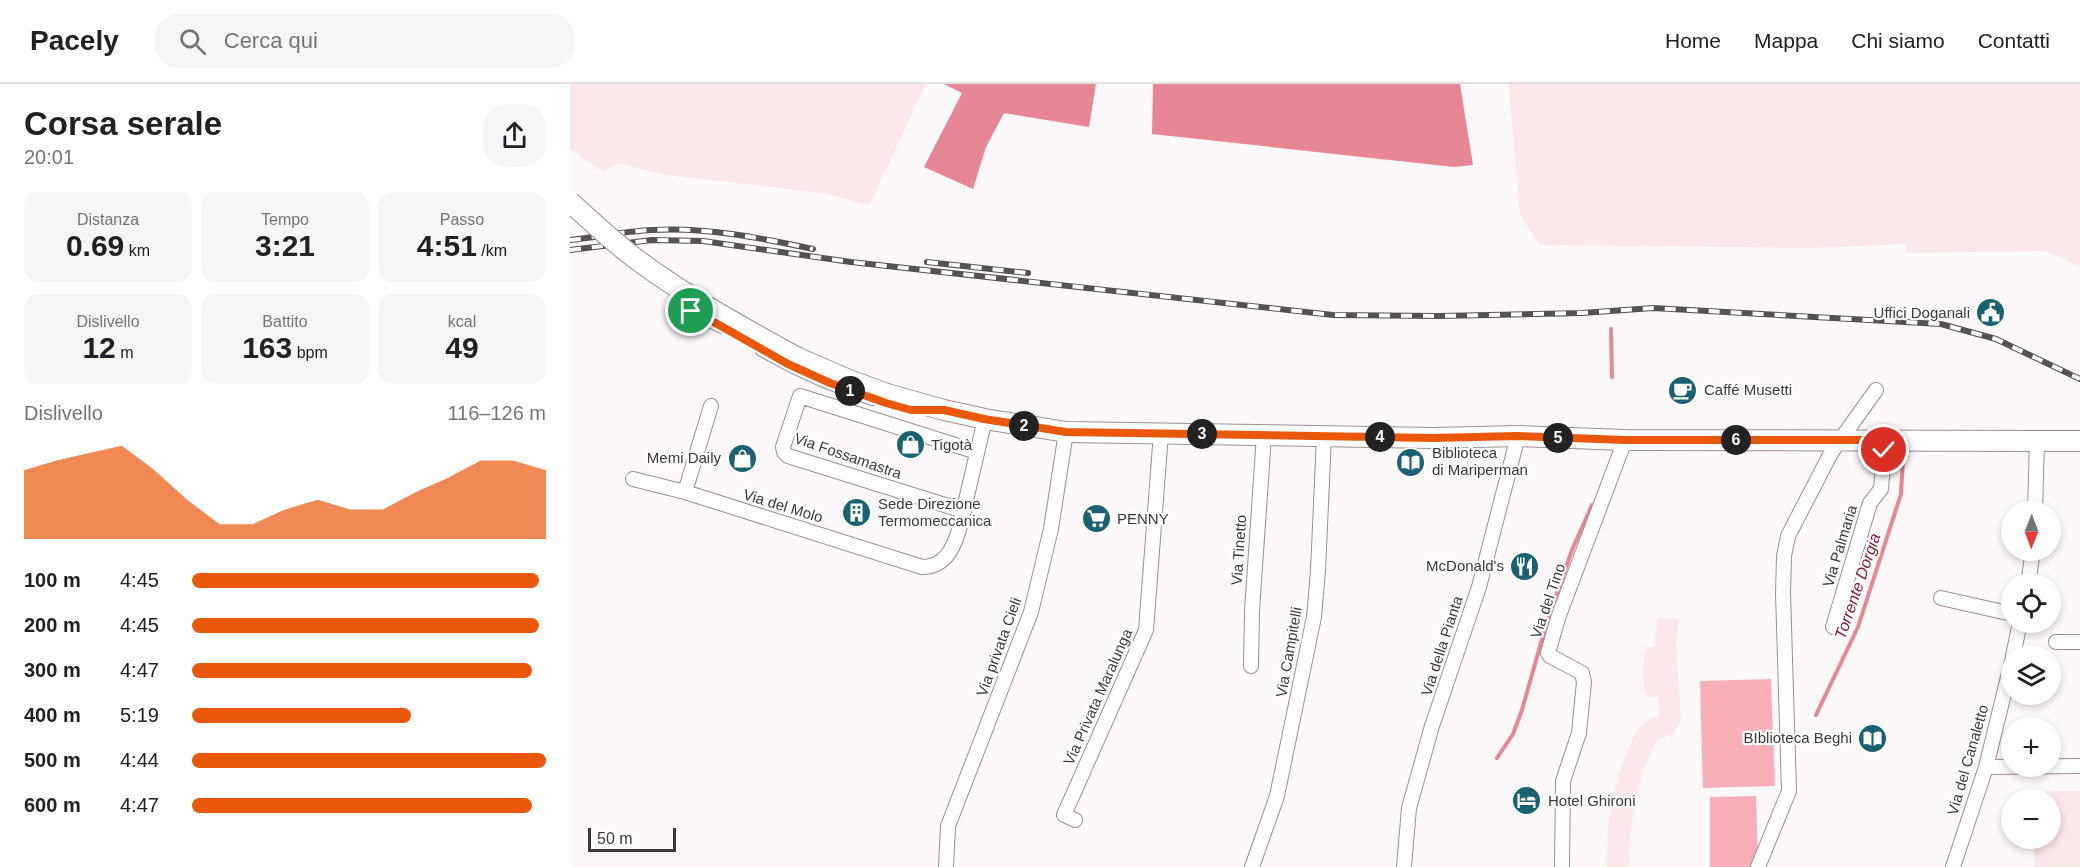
<!DOCTYPE html>
<html lang="it">
<meta charset="utf-8">
<style>
:root{--surface:#fff;--page:#f6f6f6;--text:#202124;--muted:#757577;--line:#e0e0e0;--accent:#ea580c}
body{margin:0;font-family:Helvetica,sans-serif;background:var(--page);color:var(--text);height:100vh;display:flex;flex-direction:column;font-size:22px;white-space:nowrap}
*{box-sizing:border-box;margin:0}
p{font-size:20px;color:var(--muted)}
.icon{flex:none;width:33px;height:33px;fill:none;stroke:currentColor;stroke-width:2;stroke-linecap:round;stroke-linejoin:round}
.map{position:relative;flex:1;overflow:hidden}
.drawer{display:flex;flex-direction:column;background:var(--surface);width:570px}
.drawer>*{flex:none}
.needle{width:39px;rotate:181deg}
.buttons{position:absolute;left:1431px;top:417px;display:grid;gap:12px}
.buttons a{display:grid;place-items:center;width:60px;height:60px;border-radius:50%;background:var(--surface);box-shadow:0 3px 9px #0003;font-size:30px}
.scale{position:absolute;left:18px;bottom:15px;width:88px;box-sizing:border-box;padding-left:6px;border:3px solid #3e3838;border-top:0;font-size:16px;line-height:21px;white-space:nowrap;color:#3e3838;-webkit-text-stroke:4px #fff;paint-order:stroke}
.pin{position:absolute;display:grid;place-items:center;width:51px;height:51px;color:#fff;margin:-26px;border:3px solid #fff;border-radius:50%;box-shadow:0 2px 6px #0007}
.km{position:absolute;width:30px;height:30px;margin:-15px;border-radius:50%;background:#222;color:#fff;font-size:16px;line-height:30px;text-align:center}
.round{display:grid;place-items:center;flex:none;width:63px;height:63px;border-radius:24px;background:var(--page)}
.overview{display:flex;align-items:center;justify-content:space-between;height:102px;padding:0 24px}
h1{font-size:33px;font-weight:800;line-height:45px}
.figures{display:grid;grid-template-columns:repeat(3,1fr);gap:9px;height:102px;padding:6px 24px}
.figures div{display:grid;align-content:center;border-radius:15px;background:var(--page);text-align:center}
.figures b{font-size:30px;font-weight:800}
.figures small{font-size:16px;font-weight:400}
.figures p{font-size:16px}
.chart{height:168px;padding:12px 24px}
.chart p{display:flex;justify-content:space-between}
.chart svg{width:100%;height:108px;margin-top:6px;fill:var(--accent);opacity:.7}
ul{padding:0 24px;list-style:none;font-size:20px}
li{display:grid;grid-template-columns:96px 72px 1fr;align-items:center;height:45px}
li i{height:15px;border-radius:8px;background:var(--accent)}
header{display:flex;align-items:center;gap:36px;box-sizing:border-box;height:84px;padding:0 30px;background:var(--surface);border-bottom:2px solid var(--line)}
header strong{font-size:28px}
nav{display:flex;gap:33px;margin-inline-start:auto;font-size:21px}
.search{width:420px;height:54px;background:var(--page);display:flex;align-items:center;gap:15px;box-sizing:border-box;padding:0 21px;border-radius:24px;color:var(--muted);font-size:22px}
main{display:flex;flex:1;min-height:0}
.map>svg:first-child{display:block}
</style>
<header>
<strong>Pacely</strong>
<div class="search"><svg class="icon" aria-label="search" viewBox="0 0 24 24"><circle cx="10" cy="10" r="6"/><path d="M15 15l6 6"/></svg>Cerca qui</div>
<nav><a>Home</a><a>Mappa</a><a>Chi siamo</a><a>Contatti</a></nav>
</header>
<main>
<section class="drawer">
<div class="overview"><div><h1>Corsa serale</h1><p>20:01</p></div><a class="round"><svg class="icon" aria-label="share" viewBox="0 0 24 24"><path d="M12 15V3M7 8l5-5 5 5M5 13v7h14v-7"/></svg></a></div>
<div class="figures">
<div><p>Distanza</p><b>0.69<small> km</small></b></div>
<div><p>Tempo</p><b>3:21</b></div>
<div><p>Passo</p><b>4:51<small> /km</small></b></div>
</div>
<div class="figures">
<div><p>Dislivello</p><b>12<small> m</small></b></div>
<div><p>Battito</p><b>163<small> bpm</small></b></div>
<div><p>kcal</p><b>49</b></div>
</div>
<div class="chart"><p><span>Dislivello</span>116–126 m</p>
<svg viewBox="0 0 160 44" preserveAspectRatio="none"><path d="M0 44V16L10 12L20 9L30 6L40 16L50 28L60 38L70 38L80 32L90 28L100 32L110 32L120 25L130 19L140 12L150 12L160 16V44z"/></svg>
</div>
<ul>
<li><b>100 m</b>4:45<i style="width:98%"></i></li>
<li><b>200 m</b>4:45<i style="width:98%"></i></li>
<li><b>300 m</b>4:47<i style="width:96%"></i></li>
<li><b>400 m</b>5:19<i style="width:62%"></i></li>
<li><b>500 m</b>4:44<i style="width:100%"></i></li>
<li><b>600 m</b>4:47<i style="width:96%"></i></li>
</ul>
</section>
<div class="map">
<svg width="1510" height="783" viewBox="0 0 1510 783">
<rect width="100%" height="100%" fill="#fdf9fa"/>
<path fill="#fce7ea" d="M0 0H356L299 121 253 109 96 91 48 79 33 88 0 65Z
M939 0H1510V182L1475 167 1337 169 1336 160 1246 164 970 161 950 131Z
M1088 534 1109 535 1106 559 1111 637 1103 650 1086 657 1075 682 1066 714 1060 750 1059 783H1037L1038 740 1048 692 1065 649 1074 638 1090 631 1088 613 1075 612 1073 589 1075 564 1084 562Z
M1476 707H1510V783H1464V755L1480 754V716L1476 715Z"/>
<path fill="#f8afb9" d="M1201 595 1205 702 1133 704 1130 597Z
M1186 712 1188 776 1182 777V783H1140V713Z"/>
<path fill="#e78796" d="M374 0H526L519 43 434 29 416 63 403 105 354 83 392 9Z
M583 0H890L903 81 884 83 582 50Z"/>
<g fill="none" stroke-linecap="round" stroke-linejoin="round">
<path stroke="#e78796" stroke-width="4" d="M1041 245 1042 293
M1246 631 1288 543 1331 410 1333 376
M927 674 943 650 952 626 976 541 1002 466 1022 421"/>
<defs>
<path id="minor" d="M121 227 152 242
M192 265C227 285 264 302 303 314
M63 395 115 408 352 483C375 483 383 465 389 446L415 335
M115 408 141 322
M394 427 218 372 214 368 213 363 230 312 407 368
M1465 428 1467 356
M1458 500 1463 466
M1371 514 1442 530
M1263 543 1300 419 1311 405 1315 356
M1486 558H1510
M1443 572 1450 538
M681 582 682 527 694 351
M1416 683 1510 682
M505 736 494 731 576 546 591 349
M376 783 378 742 461 528 481 445 496 348
M682 783 707 712 744 533 748 487 754 352
M834 783 839 724 862 642 909 503 948 352
M992 783 993 697 1009 649 1014 598 1012 589 980 572 978 569 988 534 1055 356
M1188 783 1219 707 1213 509 1214 472 1218 452 1261 369 1306 306
M1383 783 1416 683 1442 577"/>
<path id="secondary" d="M228 274 279 296 317 310 374 326 415 335 496 348 863 354 948 352 1055 356 1510 357"/>
</defs>
<use href="#minor" stroke="#9d8e90" stroke-width="16"/>
<use href="#secondary" stroke="#9d8e90" stroke-width="22"/>
<use href="#minor" stroke="#fff" stroke-width="14"/>
<use href="#secondary" stroke="#fff" stroke-width="20"/>
<defs>
<path id="rail" d="M0 156C27 153 55 147 83 146 137 143 191 154 243 165
M0 166 82 156 133 157 281 178 763 231 869 232 1012 229 1083 224 1371 240 1426 255 1510 295
M357 178 458 189"/>
</defs>
<use href="#rail" stroke="#575252" stroke-width="6"/>
<use href="#rail" stroke="#fff" stroke-width="4" stroke-dasharray="11" stroke-linecap="butt"/>
<defs>
<path id="secondary-bridge" d="M0 118C21 137 43 158 66 175 117 213 173 244 228 274"/>
</defs>
<use href="#secondary-bridge" stroke="#9d8e90" stroke-width="22" stroke-linecap="butt"/>
<use href="#secondary-bridge" stroke="#fff" stroke-width="20"/>
</g>
<g fill="none" stroke-linecap="round" stroke-linejoin="round">
<defs>
<path id="route" d="M121 227 135 233 218 280 260 299 316 319 341 326H374L414 335 496 348 863 354 948 352 1055 356H1315L1314 366"/>
</defs>
<use href="#route" stroke="#fff" stroke-width="12"/>
<use href="#route" stroke="#ea580c" stroke-width="8"/>
</g>
<defs>
<symbol id="civic-disc" viewBox="-11 -11 22 22"><circle r="9.5" fill="#1a6271" stroke="#fff"/><path d="M-.6-6.5H3V-4.5H.6V-3L4-1V1h2V6H-6V1h2V-1L-.6-3ZM-1.2 2.5V6h2.4V2.5Z" fill="#fff"/></symbol>
<symbol id="cafe-disc" viewBox="-11 -11 22 22"><circle r="9.5" fill="#1a6271" stroke="#fff"/><path d="M-5.5-4.5H6V0H3Q3 3.5 0 3.5H-2.5Q-5.5 3.5-5.5 0ZM3-3.2v2h1.7v-2ZM-6 4.5H4V6H-6Z" fill="#fff"/></symbol>
<symbol id="shop-disc" viewBox="-11 -11 22 22"><circle r="9.5" fill="#1a6271" stroke="#fff"/><path d="M-5-2.5h2.3a2.7 3.5 0 0 1 5.4 0H5L5.5 6h-11ZM-1.5-2.5h3a1.5 2.3 0 0 0-3 0Z" fill="#fff"/></symbol>
<symbol id="library-disc" viewBox="-11 -11 22 22"><circle r="9.5" fill="#1a6271" stroke="#fff"/><path d="M-6-4Q-3-5.5-.7-3.5V5Q-3 3-6 4ZM6-4Q3-5.5 .7-3.5V5Q3 3 6 4Z" fill="#fff"/></symbol>
<symbol id="building-disc" viewBox="-11 -11 22 22"><circle r="9.5" fill="#1a6271" stroke="#fff"/><path d="M-4-6H4V6H1V3H-1V6H-4ZM-2.5-4.3h1.7v1.8h-1.7ZM.8-4.3h1.7v1.8H.8ZM-2.5-1h1.7V.8h-1.7ZM.8-1h1.7V.8H.8Z" fill="#fff"/></symbol>
<symbol id="supermarket-disc" viewBox="-11 -11 22 22"><circle r="9.5" fill="#1a6271" stroke="#fff"/><path d="M-6-5.5h2.5l.6 2H6L4.5 2H-2.5L-4.4-4H-6ZM-1.5 3.2a1.3 1.3 0 1 0 .1 0ZM3 3.2a1.3 1.3 0 1 0 .1 0Z" fill="#fff"/></symbol>
<symbol id="restaurant-disc" viewBox="-11 -11 22 22"><circle r="9.5" fill="#1a6271" stroke="#fff"/><path d="M-5-6h1v4h1v-4h1v4h1v-4h1v5L-1.5 .5V6h-2V.5L-5-1ZM5-6V6H3V1.5H1.5Q1.5-4 5-6Z" fill="#fff"/></symbol>
<symbol id="hotel-disc" viewBox="-11 -11 22 22"><circle r="9.5" fill="#1a6271" stroke="#fff"/><path d="M-6-4.5h1.5V1H6V5H4.5V3h-9V5H-6ZM-4 0a1.8 1.8 0 1 1 3.6 0ZM.5 0V-2.5h3Q6-2.5 6 0Z" fill="#fff"/></symbol>
</defs>
<g fill-rule="evenodd">
<use href="#civic-disc" x="1404" y="212" width="33" height="33"/>
<use href="#cafe-disc" x="1096" y="290" width="33" height="33"/>
<use href="#shop-disc" x="324" y="344" width="33" height="33"/>
<use href="#shop-disc" x="156" y="358" width="33" height="33"/>
<use href="#library-disc" x="824" y="362" width="33" height="33"/>
<use href="#building-disc" x="270" y="412" width="33" height="33"/>
<use href="#supermarket-disc" x="510" y="418" width="33" height="33"/>
<use href="#restaurant-disc" x="938" y="466" width="33" height="33"/>
<use href="#library-disc" x="1286" y="638" width="33" height="33"/>
<use href="#hotel-disc" x="940" y="700" width="33" height="33"/>
</g>
<g text-anchor="middle" stroke-width="4.5" stroke-linejoin="round" paint-order="stroke">
<g font-size="15" fill="#3e3838" stroke="#fff" text-anchor="start">
<text x="1400" y="234" text-anchor="end">Uffici Doganali</text>
<text x="1134" y="311">Caffé Musetti</text>
<text x="361" y="366">Tigotà</text>
<text x="862" y="374">Biblioteca<tspan x="862" dy="17">di Mariperman</tspan></text>
<text x="151" y="379" text-anchor="end">Memi Daily</text>
<text x="308" y="425">Sede Direzione<tspan x="308" dy="17">Termomeccanica</tspan></text>
<text x="547" y="440">PENNY</text>
<text x="934" y="487" text-anchor="end">McDonald's</text>
<text x="1282" y="659" text-anchor="end">BIblioteca Beghi</text>
<text x="978" y="722">Hotel Ghironi</text>
</g>
<g font-size="15" fill="#3e3838" stroke="#fff">
<text transform="translate(278 372) rotate(19)" y="5">Via Fossamastra</text>
<text transform="translate(213 422) rotate(17)" y="5">Via del Molo</text>
<text transform="translate(1270 462) rotate(-73)" y="5">Via Palmaria</text>
<text transform="translate(669 466) rotate(-86)" y="5">Via Tinetto</text>
<text transform="translate(978 517) rotate(-71)" y="5">Via del Tino</text>
<text transform="translate(872 562) rotate(-72)" y="5">Via della Pianta</text>
<text transform="translate(429 563) rotate(-70)" y="5">Via privata Cieli</text>
<text transform="translate(719 568) rotate(-80)" y="5">Via Campitelli</text>
<text transform="translate(528 613) rotate(-66)" y="5">Via Privata Maralunga</text>
<text transform="translate(1398 676) rotate(-74)" y="5">Via del Canaletto</text>
</g>
<g font-size="16" font-style="italic" fill="#891738" stroke="#fff">
<text transform="translate(1287 502) rotate(-71)" y="6">Torrente Dorgia</text>
</g>
</g>
</svg>
<div class="buttons">
<a><svg class="needle" viewBox="-14 -14 28 28"><path d="M0-13l5 13h-10z" fill="#e53935"/><path d="M0 13l5-13h-10z" fill="#757577"/></svg></a>
<a><svg class="icon" aria-label="locate" viewBox="0 0 24 24"><circle cx="12" cy="12" r="6"/><path d="M12 2v4M12 18v4M2 12h4M18 12h4"/></svg></a>
<a><svg class="icon" aria-label="layers" viewBox="0 0 24 24"><path d="M12 4l9 5-9 5-9-5zM3 14l9 5 9-5"/></svg></a>
<a>+</a>
<a>−</a>
</div>
<div class="scale">50 m</div>
<div class="pin" style="left:121px;top:227px;background:#1e9e55"><svg class="icon" aria-label="arrive" viewBox="0 0 24 24"><path d="M6 21V4h12l-3 4 3 4H6"/></svg></div>
<div class="pin" style="left:1314px;top:366px;background:#d93025"><svg class="icon" aria-label="check" viewBox="0 0 24 24"><path d="M5 12l5 5 9-10"/></svg></div>
<b class="km" style="left:280px;top:307px">1</b>
<b class="km" style="left:454px;top:342px">2</b>
<b class="km" style="left:632px;top:350px">3</b>
<b class="km" style="left:810px;top:353px">4</b>
<b class="km" style="left:988px;top:354px">5</b>
<b class="km" style="left:1166px;top:356px">6</b>
</div>
</main>
